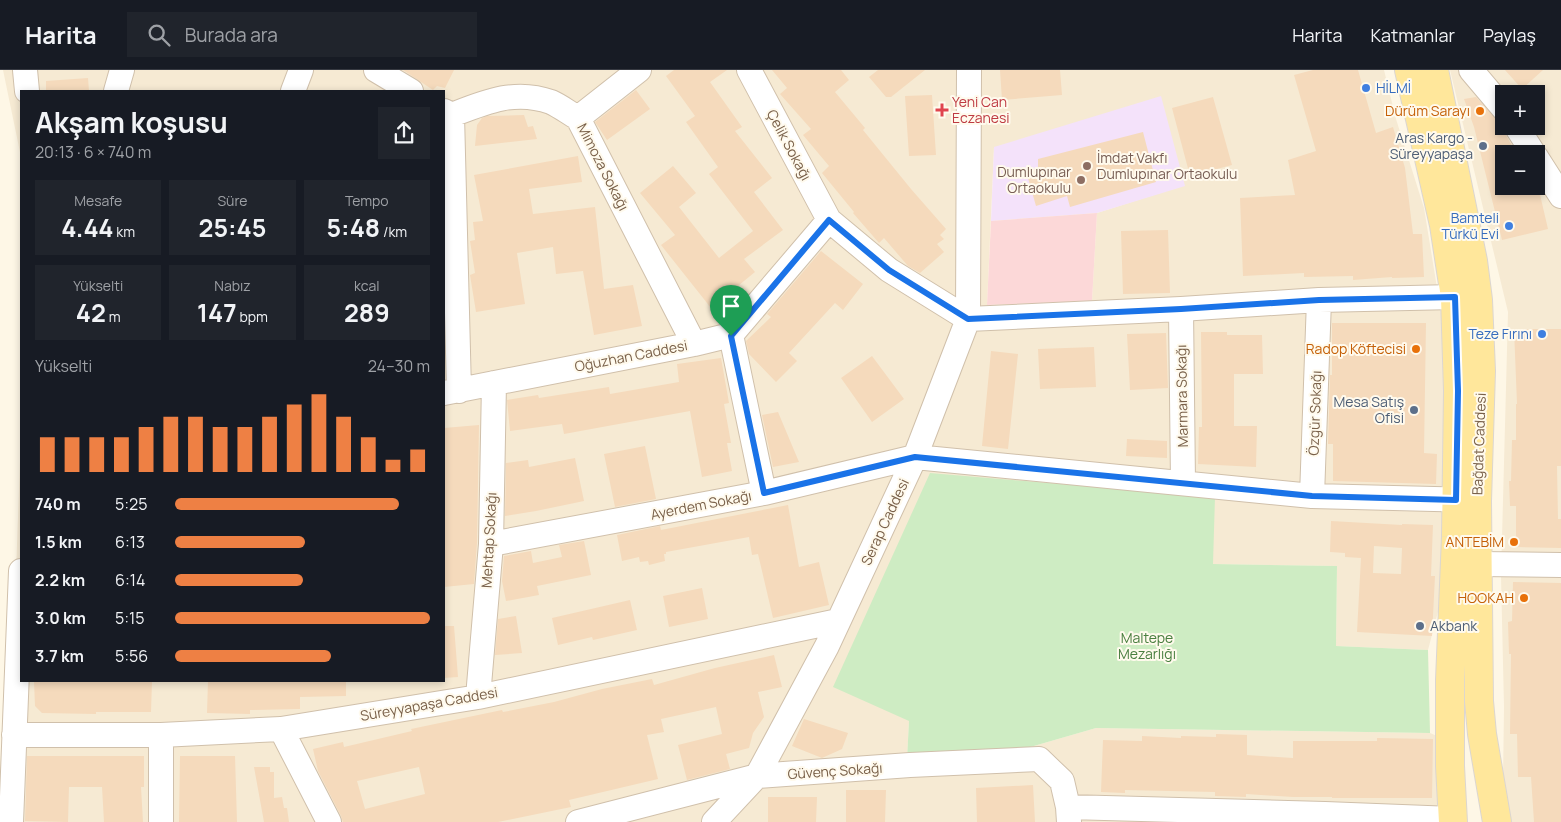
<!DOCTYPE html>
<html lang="tr">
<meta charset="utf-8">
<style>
:root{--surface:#171b24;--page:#20242c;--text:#f1f3f6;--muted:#9ea1a6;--line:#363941;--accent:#ee8044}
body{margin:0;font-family:Manrope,sans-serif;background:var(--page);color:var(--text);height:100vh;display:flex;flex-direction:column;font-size:19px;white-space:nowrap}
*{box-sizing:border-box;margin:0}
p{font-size:16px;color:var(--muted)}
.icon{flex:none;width:28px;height:28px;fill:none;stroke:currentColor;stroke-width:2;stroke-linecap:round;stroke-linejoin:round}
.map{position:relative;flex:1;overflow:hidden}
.side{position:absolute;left:20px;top:20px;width:425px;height:592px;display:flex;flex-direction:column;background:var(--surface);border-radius:0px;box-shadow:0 2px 8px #0003}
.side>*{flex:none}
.buttons{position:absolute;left:1495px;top:15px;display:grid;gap:10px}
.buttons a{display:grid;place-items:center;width:50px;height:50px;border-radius:0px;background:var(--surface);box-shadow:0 2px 8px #0003;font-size:25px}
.pin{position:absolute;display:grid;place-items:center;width:42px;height:42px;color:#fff;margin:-51px -21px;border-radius:50% 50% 50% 0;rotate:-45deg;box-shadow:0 0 5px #0007}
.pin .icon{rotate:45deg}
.round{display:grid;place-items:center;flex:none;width:52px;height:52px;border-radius:0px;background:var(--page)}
.overview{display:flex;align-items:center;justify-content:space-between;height:85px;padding:0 15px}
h1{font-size:28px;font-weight:700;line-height:38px}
.stats{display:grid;grid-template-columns:repeat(3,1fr);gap:8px;height:85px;padding:5px 15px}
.stats div{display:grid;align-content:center;border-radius:0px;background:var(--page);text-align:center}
.stats b{font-size:25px;font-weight:700}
.stats small{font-size:14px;font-weight:400}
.stats p{font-size:14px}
.chart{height:140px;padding:10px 15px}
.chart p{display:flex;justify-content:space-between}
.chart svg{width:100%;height:90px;margin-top:5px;stroke:var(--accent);stroke-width:6}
ul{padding:0 15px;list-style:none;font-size:16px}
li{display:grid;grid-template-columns:80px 60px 1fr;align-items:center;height:38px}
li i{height:12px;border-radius:6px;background:var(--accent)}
header{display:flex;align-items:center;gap:30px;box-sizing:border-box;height:70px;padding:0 25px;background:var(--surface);border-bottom:1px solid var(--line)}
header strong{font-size:24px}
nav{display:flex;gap:28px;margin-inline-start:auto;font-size:18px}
.search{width:350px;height:45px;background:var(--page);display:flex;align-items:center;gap:12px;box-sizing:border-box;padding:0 18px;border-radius:0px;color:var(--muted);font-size:19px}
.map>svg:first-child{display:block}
</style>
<header>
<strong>Harita</strong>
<div class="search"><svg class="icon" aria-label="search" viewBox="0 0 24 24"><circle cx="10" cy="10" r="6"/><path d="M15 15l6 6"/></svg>Burada ara</div>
<nav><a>Harita</a><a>Katmanlar</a><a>Paylaş</a></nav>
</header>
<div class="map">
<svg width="1561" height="752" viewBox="0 0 1561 752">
<rect width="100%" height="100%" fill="#fef7e6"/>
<path fill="#f6ead3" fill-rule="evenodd" d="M3 0H1384L1396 49 1424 138 1445 267 1444 519 1428 580 1336 576 1337 496 1213 494 909 651 907 689 1020 680 1096 658 1430 663 1442 668 1445 752H7L21 364V611H444V21H21V87ZM994 77 1185 115 1097 143 1092 231 987 235Z
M1450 0H1561V752H1510L1503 710 1504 637 1501 506 1508 242ZM1504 24H1536V56H1504ZM1504 84H1536V116H1504Z"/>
<path fill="#f4e2fa" d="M1161 26 1185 116 1097 143 991 151 994 77Z"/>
<path fill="#fcd8d8" d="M1097 143 1092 231 987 235 991 151Z"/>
<path fill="#ceecc3" d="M930 403 1215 427 1213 494 1337 496 1336 576 1428 580 1430 663 1096 658 1020 680 907 689 909 651 833 617Z"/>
<path fill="#f5dabc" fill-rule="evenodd" d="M403 0H454L445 18 437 16 433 20Z
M674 0H727L710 12 742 57 735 61 772 108 754 122 783 160 744 189 755 202 711 238 661 175 675 165 640 123 673 96 696 123 679 137 719 188 753 161 709 104 718 97 686 52 695 46 666 6Z
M772 0H841L849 10 835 22 865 58 863 60 911 119 946 159 940 165 944 169 937 174 944 182 920 203 908 196 884 168 879 173 853 143 854 142 822 103 829 96 803 65 811 59 780 24 787 18Z
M878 0H925L891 27H886L869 7Z
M1000 0H1060L1062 25 1002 30Z
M1313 0H1358L1376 63 1393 57 1405 98 1413 164H1422L1424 207 1392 208V207L1353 210V206L1304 207V203L1243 206 1240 128 1295 125 1288 90 1316 81 1294 5Z
M1505 0H1543L1522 19Z
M88 8 89 21H46V11Z
M636 20 650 39 607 70 595 52Z
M932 25 936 85 909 86 905 26Z
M1213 27 1232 95 1190 106 1172 38Z
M1476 27 1497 50 1517 84H1504V116H1538L1548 159 1502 170 1474 57 1464 29Z
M524 45 528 57 533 56 537 69 475 76 477 55 482 48 487 46Z
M1143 62 1156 112 1070 137 1067 126 1036 136 1026 101 1038 98V89Z
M578 86 582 112 529 119 533 144 595 137 604 219 633 215 642 256 594 265 583 201 556 204 553 177 517 183 525 234 476 242 470 205 475 203 470 171 475 170 473 152 483 151 474 105Z
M1168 160 1170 223 1123 224 1121 161Z
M821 181 863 214 843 240 835 233 789 283 797 291 776 312 749 284 746 271 771 247 767 244Z
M1332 253H1426L1424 383 1437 384 1436 414 1333 411V374H1328L1330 305H1332Z
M1514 259H1561V396H1557L1558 449H1561V478L1516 477V436H1510L1509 411H1511L1512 370H1516V334H1517Z
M1201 262H1227V265H1262L1263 304H1234V356H1257L1256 397 1198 394 1199 357H1202Z
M1166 263 1168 318 1130 320 1127 264Z
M1094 277 1096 317 1040 319 1038 279Z
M991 281 1018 284 1008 379 982 376Z
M872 286 904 329 872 352 841 308Z
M721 288 729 333 724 334 731 373H727L732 401 702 407 690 341 564 364 562 354 510 361 507 330 538 325 539 328 609 317 610 324 679 312 677 294Z
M778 342 799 392 773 397 762 345Z
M479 355 477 473 474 514 444 517V358Z
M1127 369 1167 371V388L1126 386Z
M645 376 656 429 615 437 604 384Z
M575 388 584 431 536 441 505 446 506 393 528 390 529 397Z
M788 435 799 497 819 492 829 535 773 548 758 484 752 485 749 467 666 482V484H664L665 491 649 495 648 491 640 492 639 487 622 491 617 465 660 456 661 460Z
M1331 451 1402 455V454L1433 455 1431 506H1435L1432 566 1357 562 1361 488 1345 487V483L1330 482ZM1374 476 1402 478 1401 504 1373 503Z
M584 471 591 505 537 516 539 525 506 531 502 511 504 486 531 481 533 493 562 487 559 475Z
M1513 512 1561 513V752H1534L1531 707H1518L1517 664H1510L1511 584H1509L1508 552 1512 551Z
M702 518 708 549 669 557 663 526Z
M630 530 637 560 593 570 592 567 558 575 552 548Z
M516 546 522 583 495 585 498 549Z
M444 556H454L458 607 444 608Z
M774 585 782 617 758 622 764 647 753 663 749 678 726 684 730 699 687 710 678 675 722 664 716 637 661 649 664 662 647 665 658 709 569 730 571 737 498 752H343L341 746 318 701 313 679 343 672 344 677 412 661 411 659 502 640 503 642 554 632 602 619 652 609 654 615 715 598ZM419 697 425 724 365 739 357 711Z
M34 611H152L151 642H96V644L42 643 35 636Z
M208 611H346V626L300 627V639L250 640V644L207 643Z
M804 649 848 663 842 679 822 688 792 676Z
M1216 664 1247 665V685L1293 688V671H1377V668L1433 669 1432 728H1332V727H1293L1246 724V727L1215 726V722L1125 720V723L1101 722 1103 670 1142 671V666L1181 668V666L1216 667Z
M27 686H144V717H141L143 752H104L102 717H69L68 752 25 751Z
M180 686H235L237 752H179Z
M254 697H270V702H274V728L282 727 284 738H287L289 752H264Z
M1033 715 1035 752H977L976 718Z
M846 720H886L885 752H846Z
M768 727H817L816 752H768Z"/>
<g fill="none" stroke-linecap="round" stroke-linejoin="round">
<defs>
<path id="minor" d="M25 0 27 21
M376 0 411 21
M749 0 829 150 889 200 968 249 1181 239 1319 230 1455 227
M1471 0 1504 39
M116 21 122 0
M293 21 301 0
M444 41 452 45C485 32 515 19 551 32 560 36 569 43 578 48L694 274
M452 45 459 321
M578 48 639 0
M1516 56 1534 84
M1536 87 1561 126
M1181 239 1183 413
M731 265 764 423
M444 323 694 274 731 265 829 150
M1312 426 1319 230
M491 474 764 423 915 387 1312 426 1475 430
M1477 494 1561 495
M478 627 491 474 494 313
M281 659 329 752
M14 665H161L281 659 478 627 838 551
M161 665V752
M1068 737 1325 744 1453 749
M11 752 21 501
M578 752 757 706 910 695 1039 689 1062 711 1068 737 1069 752
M714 752 757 706 827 576 915 387 968 249 969 0"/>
<path id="major" d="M1409 0 1444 155 1455 227 1458 321 1456 467 1450 610V696L1453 752
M1434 0 1473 191 1478 230 1481 301 1477 431 1479 631 1482 664 1497 752"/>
</defs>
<use href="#minor" stroke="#d0c0ab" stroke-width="26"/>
<use href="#major" stroke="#dcd6d0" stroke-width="30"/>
<use href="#minor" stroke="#fff" stroke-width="24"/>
<use href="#major" stroke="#ffe79b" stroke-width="28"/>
</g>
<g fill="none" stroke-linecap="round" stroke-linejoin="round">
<defs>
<path id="route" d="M829 150 889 200 968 249 1181 239 1319 230 1455 227 1458 321 1456 430 1312 426 915 387 764 423 731 266Z"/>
</defs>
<use href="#route" stroke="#fff" stroke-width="10"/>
<use href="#route" stroke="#1a73e8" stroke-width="6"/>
</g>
<g fill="#3f7fe0" stroke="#fffaed" stroke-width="2">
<circle cx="1366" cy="18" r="5"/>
<circle cx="1509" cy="156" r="5"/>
<circle cx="1542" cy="264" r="5"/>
</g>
<path fill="#e0444e" stroke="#fffaed" stroke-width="2" d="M939.5 32.5h5v5h5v5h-5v5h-5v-5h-5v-5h5z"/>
<g fill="#e8710a" stroke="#fffaed" stroke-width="2">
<circle cx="1480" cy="41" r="5"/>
<circle cx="1416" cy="279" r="5"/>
<circle cx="1514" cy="472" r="5"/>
<circle cx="1524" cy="528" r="5"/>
</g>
<g fill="#5c6f8a" stroke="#fffaed" stroke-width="2">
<circle cx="1483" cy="76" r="5"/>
<circle cx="1414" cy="340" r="5"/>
<circle cx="1420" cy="556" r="5"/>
</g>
<g fill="#8d6e63" stroke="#fffaed" stroke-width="2">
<circle cx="1087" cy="96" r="5"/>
<circle cx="1081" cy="110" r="5"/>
</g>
<g text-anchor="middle" stroke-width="4" stroke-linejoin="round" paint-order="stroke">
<g font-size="14" fill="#366cbe" stroke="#fffaed" text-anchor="end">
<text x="1376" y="23" text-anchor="start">HİLMİ</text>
<text x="1499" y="153">Bamteli<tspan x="1499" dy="16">Türkü Evi</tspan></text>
<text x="1532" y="269">Teze Fırını</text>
</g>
<g font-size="14" fill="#be3a42" stroke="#fffaed" text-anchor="start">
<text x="952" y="37">Yeni Can<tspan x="952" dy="16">Eczanesi</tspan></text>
</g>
<g font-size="14" fill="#c56008" stroke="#fffaed" text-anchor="end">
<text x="1470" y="46">Dürüm Sarayı</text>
<text x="1406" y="284">Radop Köftecisi</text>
<text x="1504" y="477">ANTEBİM</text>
<text x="1514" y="533">HOOKAH</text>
</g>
<g font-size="14" fill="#4e5e75" stroke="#fffaed" text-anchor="end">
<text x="1473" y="73">Aras Kargo -<tspan x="1473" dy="16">Süreyyapaşa</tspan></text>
<text x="1404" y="337">Mesa Satış<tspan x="1404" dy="16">Ofisi</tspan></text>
<text x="1430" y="561" text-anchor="start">Akbank</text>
</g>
<g font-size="14" fill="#796049" stroke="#fffaed">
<text transform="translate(789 75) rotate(62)" y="5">Çelik Sokağı</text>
<text transform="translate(603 97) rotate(63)" y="5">Mimoza Sokağı</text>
<text transform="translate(631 286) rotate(-11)" y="5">Oğuzhan Caddesi</text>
<text transform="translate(1182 326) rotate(-91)" y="5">Marmara Sokağı</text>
<text transform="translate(1315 343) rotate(-88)" y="5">Özgür Sokağı</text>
<text transform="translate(1479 374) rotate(-88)" y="5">Bağdat Caddesi</text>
<text transform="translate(701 435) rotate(-11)" y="5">Ayerdem Sokağı</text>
<text transform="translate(885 452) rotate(-65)" y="5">Serap Caddesi</text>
<text transform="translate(489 470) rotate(-87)" y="5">Mehtap Sokağı</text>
<text transform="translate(429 634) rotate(-10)" y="5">Süreyyapaşa Caddesi</text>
<text transform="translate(835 701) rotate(-4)" y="5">Güvenç Sokağı</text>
</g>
<g font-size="14" fill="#785e54" stroke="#fffaed" text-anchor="start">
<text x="1097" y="93">İmdat Vakfı<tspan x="1097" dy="16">Dumlupınar Ortaokulu</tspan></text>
<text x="1071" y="107" text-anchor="end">Dumlupınar<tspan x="1071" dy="16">Ortaokulu</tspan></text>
</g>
<g font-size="14" fill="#4a7f40" stroke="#fffaed">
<text x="1147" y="573">Maltepe<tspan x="1147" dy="16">Mezarlığı</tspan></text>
</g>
</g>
</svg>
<div class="buttons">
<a>+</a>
<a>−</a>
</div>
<div class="pin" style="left:731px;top:266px;background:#1e9e55"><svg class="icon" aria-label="arrive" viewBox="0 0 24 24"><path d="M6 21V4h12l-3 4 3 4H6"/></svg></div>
<section class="side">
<div class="overview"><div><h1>Akşam koşusu</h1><p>20:13 · 6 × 740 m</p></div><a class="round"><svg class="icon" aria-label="share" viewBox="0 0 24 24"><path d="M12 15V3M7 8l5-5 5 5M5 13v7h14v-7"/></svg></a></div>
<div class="stats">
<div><p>Mesafe</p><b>4.44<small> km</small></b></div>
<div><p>Süre</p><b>25:45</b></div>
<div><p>Tempo</p><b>5:48<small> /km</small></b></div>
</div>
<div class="stats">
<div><p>Yükselti</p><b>42<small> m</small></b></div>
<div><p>Nabız</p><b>147<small> bpm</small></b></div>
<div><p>kcal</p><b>289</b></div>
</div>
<div class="chart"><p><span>Yükselti</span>24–30 m</p>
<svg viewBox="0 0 160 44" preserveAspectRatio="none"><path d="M5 44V27M15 44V27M25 44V27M35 44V27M45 44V22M55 44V17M65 44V17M75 44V22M85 44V22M95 44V17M105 44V11M115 44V6M125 44V17M135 44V27M145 44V38M155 44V33"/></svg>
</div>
<ul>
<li><b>740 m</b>5:25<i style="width:88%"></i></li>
<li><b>1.5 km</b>6:13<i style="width:51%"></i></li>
<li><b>2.2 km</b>6:14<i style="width:50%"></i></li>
<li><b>3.0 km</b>5:15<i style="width:100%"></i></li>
<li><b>3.7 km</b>5:56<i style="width:61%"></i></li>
</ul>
</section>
</div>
